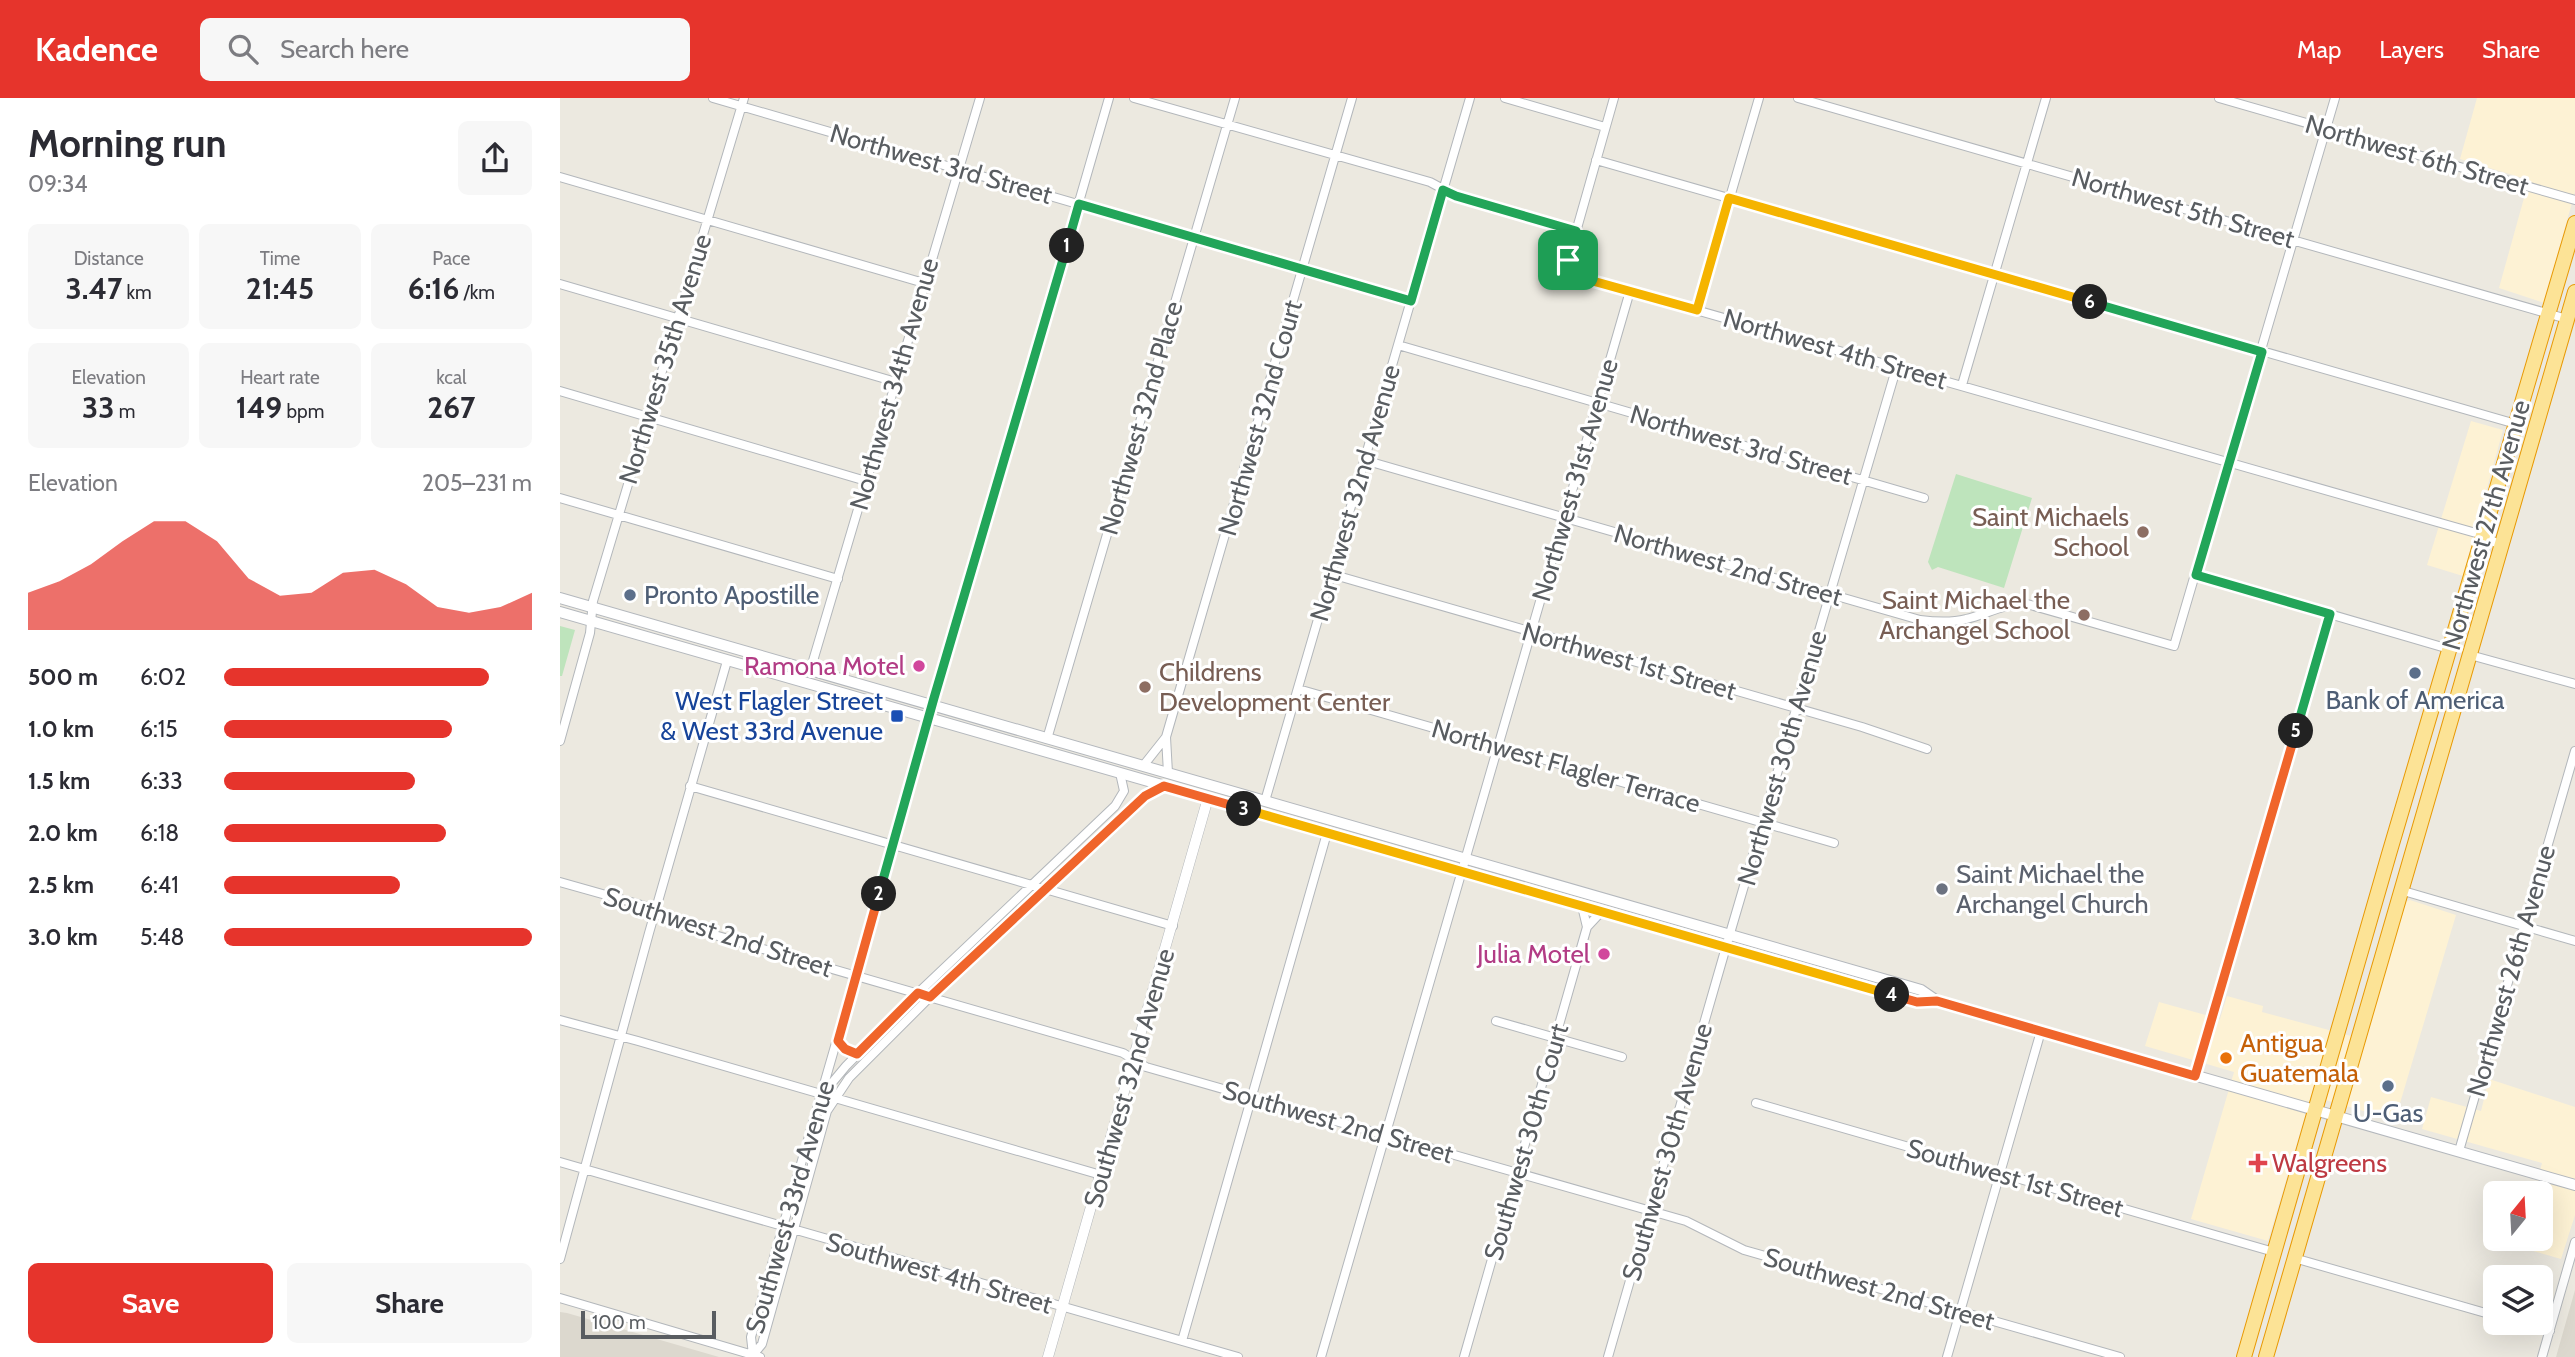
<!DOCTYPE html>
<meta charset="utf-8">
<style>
:root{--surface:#fff;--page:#f7f7f7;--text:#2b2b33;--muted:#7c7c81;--accent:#e6342c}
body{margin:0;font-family:Cabin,sans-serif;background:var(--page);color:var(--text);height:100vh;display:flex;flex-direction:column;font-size:26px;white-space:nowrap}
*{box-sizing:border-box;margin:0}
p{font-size:23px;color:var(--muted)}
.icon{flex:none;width:38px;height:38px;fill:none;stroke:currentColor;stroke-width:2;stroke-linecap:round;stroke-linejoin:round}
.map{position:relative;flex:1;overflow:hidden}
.side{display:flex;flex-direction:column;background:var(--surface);width:560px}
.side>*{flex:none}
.needle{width:46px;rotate:18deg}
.fabs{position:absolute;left:1923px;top:1083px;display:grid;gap:14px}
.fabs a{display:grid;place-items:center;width:70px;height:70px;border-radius:10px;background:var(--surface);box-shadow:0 7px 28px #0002;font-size:35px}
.scale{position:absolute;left:21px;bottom:18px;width:135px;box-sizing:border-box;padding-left:7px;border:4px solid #595d61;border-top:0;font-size:19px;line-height:24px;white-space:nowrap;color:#595d61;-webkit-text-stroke:5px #fff;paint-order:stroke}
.pin{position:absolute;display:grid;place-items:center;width:60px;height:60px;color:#fff;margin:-30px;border-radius:14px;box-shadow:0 4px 10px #0006}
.km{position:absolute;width:35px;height:35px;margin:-18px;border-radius:50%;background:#222;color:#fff;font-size:19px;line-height:35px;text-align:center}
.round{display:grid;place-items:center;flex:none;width:74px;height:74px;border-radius:10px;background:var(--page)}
.overview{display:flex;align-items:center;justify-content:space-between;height:119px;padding:0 28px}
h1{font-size:38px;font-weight:700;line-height:52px}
.stats{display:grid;grid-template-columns:repeat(3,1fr);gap:10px;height:119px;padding:7px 28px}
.stats div{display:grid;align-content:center;border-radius:10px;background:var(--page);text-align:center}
.stats b{font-size:30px;font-weight:700}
.stats small{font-size:19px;font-weight:400}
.stats p{font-size:19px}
.chart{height:196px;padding:14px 28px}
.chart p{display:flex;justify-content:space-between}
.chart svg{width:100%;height:126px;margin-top:7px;fill:var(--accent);opacity:.7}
.cta{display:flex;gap:14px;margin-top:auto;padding:14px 28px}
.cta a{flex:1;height:80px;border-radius:10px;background:var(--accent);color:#fff;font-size:28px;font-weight:700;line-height:80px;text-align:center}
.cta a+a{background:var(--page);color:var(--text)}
ul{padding:0 28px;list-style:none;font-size:23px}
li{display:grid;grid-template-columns:112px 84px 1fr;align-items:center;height:52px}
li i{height:18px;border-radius:9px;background:var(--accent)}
header{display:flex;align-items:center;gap:42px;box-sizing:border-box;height:98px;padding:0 35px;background:var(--accent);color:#fff}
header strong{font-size:33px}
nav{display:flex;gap:38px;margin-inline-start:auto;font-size:24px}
.search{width:490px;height:63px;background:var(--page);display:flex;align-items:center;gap:18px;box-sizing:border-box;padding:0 24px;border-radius:10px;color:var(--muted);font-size:26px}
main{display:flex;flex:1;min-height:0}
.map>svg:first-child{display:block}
</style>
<header>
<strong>Kadence</strong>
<div class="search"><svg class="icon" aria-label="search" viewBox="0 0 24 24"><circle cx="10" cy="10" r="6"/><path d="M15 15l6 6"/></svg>Search here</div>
<nav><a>Map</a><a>Layers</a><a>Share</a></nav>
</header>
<main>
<section class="side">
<div class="overview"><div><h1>Morning run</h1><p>09:34</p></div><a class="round"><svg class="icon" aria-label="share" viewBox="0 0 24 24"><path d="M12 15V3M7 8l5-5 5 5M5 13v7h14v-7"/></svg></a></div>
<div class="stats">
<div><p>Distance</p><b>3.47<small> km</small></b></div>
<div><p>Time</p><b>21:45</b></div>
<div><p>Pace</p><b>6:16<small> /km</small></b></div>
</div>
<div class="stats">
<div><p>Elevation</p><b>33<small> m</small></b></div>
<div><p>Heart rate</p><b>149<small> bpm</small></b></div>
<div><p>kcal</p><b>267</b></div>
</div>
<div class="chart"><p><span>Elevation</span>205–231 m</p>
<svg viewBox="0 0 160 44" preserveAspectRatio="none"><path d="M0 44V31L10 27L20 21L30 13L40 6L50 6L60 13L70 26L80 32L90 31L100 24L110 23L120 28L130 36L140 38L150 36L160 31V44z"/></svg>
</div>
<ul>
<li><b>500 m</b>6:02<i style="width:86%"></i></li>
<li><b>1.0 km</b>6:15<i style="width:74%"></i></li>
<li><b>1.5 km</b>6:33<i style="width:62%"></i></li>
<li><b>2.0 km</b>6:18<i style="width:72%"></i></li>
<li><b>2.5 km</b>6:41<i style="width:57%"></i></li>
<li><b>3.0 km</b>5:48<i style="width:100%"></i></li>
</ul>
<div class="cta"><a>Save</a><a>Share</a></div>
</section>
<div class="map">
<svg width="2015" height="1259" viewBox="0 0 2015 1259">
<rect width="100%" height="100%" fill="#ece9e0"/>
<path fill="#fdf2d4" d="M1917 0H2015V94L1984 205 1939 190 1969 82 1900 61Z
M1911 323 1943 332 1903 478 1867 467Z
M1850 802 1896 817 1835 1022 1751 998 1708 1143 1631 1121 1674 974 1585 948 1599 904 1660 921 1667 898 1703 908 1702 914 1806 942 1845 804Z
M1929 981 2015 1009V1117L2001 1161 1959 1149 1962 1141H1981V1096L1974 1095 1982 1065 1862 1031 1871 999 1921 1013Z"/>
<path fill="#dcd8ce" d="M2015 1192V1259H1996Z
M0 1214 7 1215 159 1259H0Z"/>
<path fill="#bee4bc" d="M1396 376 1472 400 1444 490 1378 469 1372 472 1368 464Z
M0 528 15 532 2 578H0Z"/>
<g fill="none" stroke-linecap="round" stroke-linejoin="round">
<defs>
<path id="minor" d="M153 0 851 203
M574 0 870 84 896 98 1016 133
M945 0 1045 29
M1054 0 1008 162 1009 172 1017 178 1877 424 1923 437 1941 448
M1238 0 2007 221
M1659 0 2015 102
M1036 62 1956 326
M0 79 364 185
M0 186 336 284
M1137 212 1199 0
M838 247 1364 400
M1402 287 1486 0
M0 293 306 383
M804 362 1360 522C1376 524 1391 525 1406 521 1427 516 1445 505 1467 506L1614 548 1775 0
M0 400 278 481
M771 476 1302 629 1367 651
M1636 477 1889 551
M1910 557 2015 586
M250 573 420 0
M738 591 1274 745
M487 641 675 0
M0 643 30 535 33 503 184 0
M583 668 606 639
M608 675 606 639 792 0
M130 688 613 828
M705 703 910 0
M0 784 85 808 113 825 563 955 586 969 1126 1123 1184 1152 1560 1259
M1840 792 2015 843
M1027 829 1041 814
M0 922 78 943 541 1077
M936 923 1062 959
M278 943 285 951 297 956
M1635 978 1770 516
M266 992 286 968 358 895 555 708 564 693 560 675
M1196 1005 1714 1154
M1899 1053 2015 653
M0 1064 678 1259
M1734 1160 1936 1218
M0 1161 89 835 167 563
M0 1200 200 1259
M1960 1225 1990 1233
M622 1243 767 735
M193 1257 191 1239 549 0
M193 1257 202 1246 267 1013 289 980 370 899 563 717 585 698 604 688
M761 1259 1070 193
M904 1259 1027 829 1022 808
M1048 1259 1166 849 1337 268
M1387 1259 1481 933
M1982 1259 2015 1144"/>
<path id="tertiary" d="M488 1259 648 700"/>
<path id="secondary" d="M0 500 1337 885 1361 892 1377 903 2015 1087
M0 514 1357 904 1377 903"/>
<path id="trunk" d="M1684 1259 1829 756 2015 125
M1706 1259 2015 194"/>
</defs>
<use href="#minor" stroke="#b3b7bb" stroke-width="10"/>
<use href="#tertiary" stroke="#b3b7bb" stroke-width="11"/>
<use href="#secondary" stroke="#b4b8bd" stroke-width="12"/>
<use href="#trunk" stroke="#e89904" stroke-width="16"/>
<use href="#minor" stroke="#fff" stroke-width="8"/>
<use href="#tertiary" stroke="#fff" stroke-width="10"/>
<use href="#secondary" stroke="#fff" stroke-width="10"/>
<use href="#trunk" stroke="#fce396" stroke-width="14"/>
</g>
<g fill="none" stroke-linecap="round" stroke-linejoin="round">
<defs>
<path id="split-1" d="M507 148 519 106 851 203 883 92 896 98 1016 133 1008 162"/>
<path id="split-2" d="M319 796 374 600 507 148"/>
<path id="split-3" d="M319 796 278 943 285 951 297 956 358 895 370 899 585 698 604 688 684 711"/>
<path id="split-4" d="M684 711 1332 897"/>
<path id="split-5" d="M1332 897 1357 904 1377 903 1635 978 1736 633"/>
<path id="split-6" d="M1530 204 1702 254 1636 477 1770 516 1736 633"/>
<path id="split-7" d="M1008 162 1012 175 1022 180 1137 212 1169 100 1530 204"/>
</defs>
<use href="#split-1" stroke="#fff" stroke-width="14"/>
<use href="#split-2" stroke="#fff" stroke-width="14"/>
<use href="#split-3" stroke="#fff" stroke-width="14"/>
<use href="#split-4" stroke="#fff" stroke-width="14"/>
<use href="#split-5" stroke="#fff" stroke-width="14"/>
<use href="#split-6" stroke="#fff" stroke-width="14"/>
<use href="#split-7" stroke="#fff" stroke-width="14"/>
<use href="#split-1" stroke="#22a559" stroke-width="9"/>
<use href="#split-2" stroke="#22a559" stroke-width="9"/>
<use href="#split-3" stroke="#f0652b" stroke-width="9"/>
<use href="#split-4" stroke="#f5b400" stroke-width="9"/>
<use href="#split-5" stroke="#f0652b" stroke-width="9"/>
<use href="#split-6" stroke="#22a559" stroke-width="9"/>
<use href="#split-7" stroke="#f5b400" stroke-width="9"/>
</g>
<g fill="#8d6e63" stroke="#fff" stroke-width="2.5">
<circle cx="1583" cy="434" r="7"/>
<circle cx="1524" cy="517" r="7"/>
<circle cx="585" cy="589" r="7"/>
</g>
<g fill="#5c6f8a" stroke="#fff" stroke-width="2.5">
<circle cx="70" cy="497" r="7"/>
<circle cx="1855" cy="575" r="7"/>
<circle cx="1828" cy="988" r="7"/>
</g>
<g fill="#d1479c" stroke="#fff" stroke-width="2.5">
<circle cx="359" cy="568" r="7"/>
<circle cx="1044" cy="856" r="7"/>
</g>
<rect fill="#1a4fb4" stroke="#fff" stroke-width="2.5" x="330" y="611" width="14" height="14" rx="3.5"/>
<circle fill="#6b7280" stroke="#fff" stroke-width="2.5" cx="1382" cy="791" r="7"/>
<circle fill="#e8710a" stroke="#fff" stroke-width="2.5" cx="1666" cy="960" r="7"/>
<path fill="#e0444e" stroke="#fff" stroke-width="2.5" d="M1694.5 1054.5h7v7h7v7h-7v7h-7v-7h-7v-7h7z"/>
<g text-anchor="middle" stroke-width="6" stroke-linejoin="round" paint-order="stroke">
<g font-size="26" fill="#595d61" stroke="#fff">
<text transform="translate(1857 57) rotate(16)" y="9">Northwest 6th Street</text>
<text transform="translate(381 66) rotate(16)" y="9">Northwest 3rd Street</text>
<text transform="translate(1623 110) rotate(16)" y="9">Northwest 5th Street</text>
<text transform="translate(1275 251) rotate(16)" y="9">Northwest 4th Street</text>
<text transform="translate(105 261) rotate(-73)" y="9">Northwest 35th Avenue</text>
<text transform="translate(334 286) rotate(-74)" y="9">Northwest 34th Avenue</text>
<text transform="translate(581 320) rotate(-74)" y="9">Northwest 32nd Place</text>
<text transform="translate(700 320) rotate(-74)" y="9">Northwest 32nd Court</text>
<text transform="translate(1181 347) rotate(16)" y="9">Northwest 3rd Street</text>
<text transform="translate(1015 382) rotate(-74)" y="9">Northwest 31st Avenue</text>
<text transform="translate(795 395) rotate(-74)" y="9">Northwest 32nd Avenue</text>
<text transform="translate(1926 427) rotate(-74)" y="9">Northwest 27th Avenue</text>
<text transform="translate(1168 467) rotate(16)" y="9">Northwest 2nd Street</text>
<text transform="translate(1069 563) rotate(16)" y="9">Northwest 1st Street</text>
<text transform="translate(1222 660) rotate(-74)" y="9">Northwest 30th Avenue</text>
<text transform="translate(1006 668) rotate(16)" y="9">Northwest Flagler Terrace</text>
<text transform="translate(158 834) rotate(18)" y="9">Southwest 2nd Street</text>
<text transform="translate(1951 873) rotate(-74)" y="9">Northwest 26th Avenue</text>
<text transform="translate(569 980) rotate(-74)" y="9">Southwest 32nd Avenue</text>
<text transform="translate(778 1024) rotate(16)" y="9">Southwest 2nd Street</text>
<text transform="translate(966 1044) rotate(-74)" y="9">Southwest 30th Court</text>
<text transform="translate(1107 1054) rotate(-74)" y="9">Southwest 30th Avenue</text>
<text transform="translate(1455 1080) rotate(16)" y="9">Southwest 1st Street</text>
<text transform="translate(230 1109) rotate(-74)" y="9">Southwest 33rd Avenue</text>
<text transform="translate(379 1175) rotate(16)" y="9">Southwest 4th Street</text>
<text transform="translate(1319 1191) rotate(16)" y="9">Southwest 2nd Street</text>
</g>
<g font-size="26" fill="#785e54" stroke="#fff" text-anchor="end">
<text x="1569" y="428">Saint Michaels<tspan x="1569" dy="30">School</tspan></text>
<text x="1510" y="511">Saint Michael the<tspan x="1510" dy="30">Archangel School</tspan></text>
<text x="599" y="583" text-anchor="start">Childrens<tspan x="599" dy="30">Development Center</tspan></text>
</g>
<g font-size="26" fill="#4e5e75" stroke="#fff">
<text x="84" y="506" text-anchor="start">Pronto Apostille</text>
<text x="1855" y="611">Bank of America</text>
<text x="1828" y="1024">U-Gas</text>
</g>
<g font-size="26" fill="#b23c85" stroke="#fff" text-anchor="end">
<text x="345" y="577">Ramona Motel</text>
<text x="1030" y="865">Julia Motel</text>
</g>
<g font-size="26" fill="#164399" stroke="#fff" text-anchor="end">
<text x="323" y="612">West Flagler Street<tspan x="323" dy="30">&amp; West 33rd Avenue</tspan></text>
</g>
<g font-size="26" fill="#5b616d" stroke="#fff" text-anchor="start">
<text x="1396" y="785">Saint Michael the<tspan x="1396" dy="30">Archangel Church</tspan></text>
</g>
<g font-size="26" fill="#c56008" stroke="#fff" text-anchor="start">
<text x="1680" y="954">Antigua<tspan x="1680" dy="30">Guatemala</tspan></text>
</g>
<g font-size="26" fill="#be3a42" stroke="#fff" text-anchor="start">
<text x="1712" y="1074">Walgreens</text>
</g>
</g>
</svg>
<div class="fabs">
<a><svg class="needle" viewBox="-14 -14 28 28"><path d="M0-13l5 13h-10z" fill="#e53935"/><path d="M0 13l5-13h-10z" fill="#7c7c81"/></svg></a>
<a><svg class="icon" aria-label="layers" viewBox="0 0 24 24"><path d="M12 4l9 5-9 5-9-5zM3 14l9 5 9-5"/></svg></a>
</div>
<div class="scale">100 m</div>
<div class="pin" style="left:1008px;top:162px;background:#1e9e55"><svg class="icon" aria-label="arrive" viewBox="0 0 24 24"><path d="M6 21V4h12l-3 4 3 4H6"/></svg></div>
<b class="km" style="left:507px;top:148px">1</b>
<b class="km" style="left:319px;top:796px">2</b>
<b class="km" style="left:684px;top:711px">3</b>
<b class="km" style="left:1332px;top:897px">4</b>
<b class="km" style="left:1736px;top:633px">5</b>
<b class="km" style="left:1530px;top:204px">6</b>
</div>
</main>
